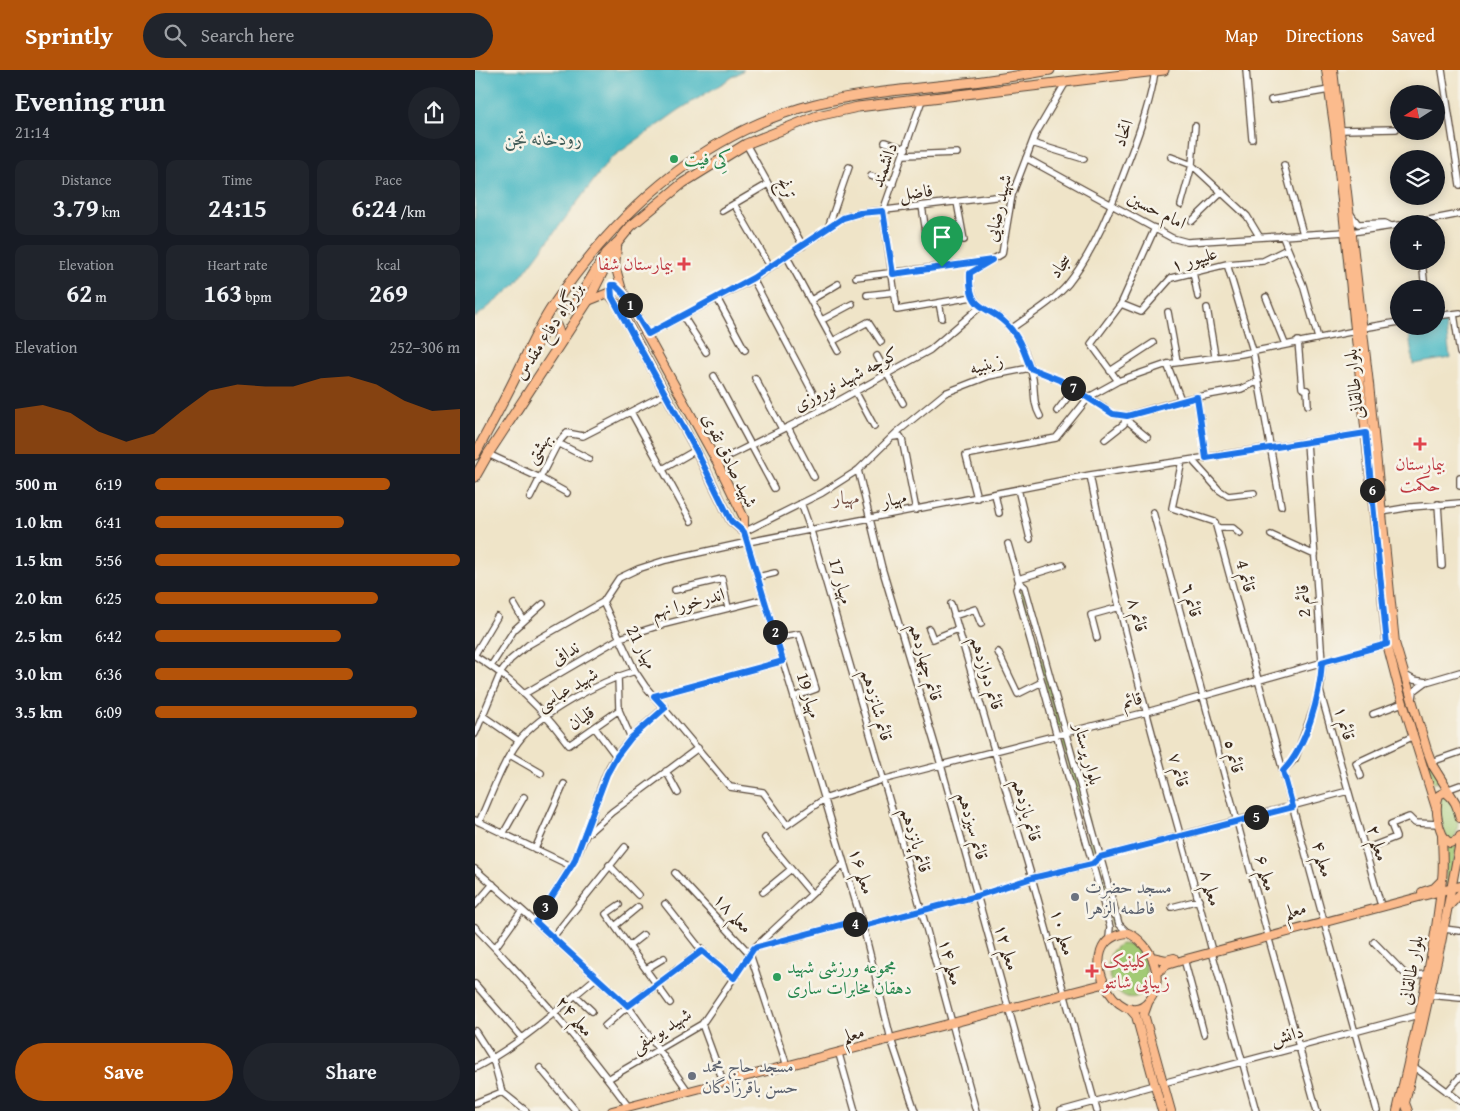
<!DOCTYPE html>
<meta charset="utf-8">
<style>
:root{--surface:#171b24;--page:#20242c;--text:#f1f3f6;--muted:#9ea1a6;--accent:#b45309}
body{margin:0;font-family:"Gentium Book Plus",Amiri,serif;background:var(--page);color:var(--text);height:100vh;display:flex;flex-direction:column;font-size:19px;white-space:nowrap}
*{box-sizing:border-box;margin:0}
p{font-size:16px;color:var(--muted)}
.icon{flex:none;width:28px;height:28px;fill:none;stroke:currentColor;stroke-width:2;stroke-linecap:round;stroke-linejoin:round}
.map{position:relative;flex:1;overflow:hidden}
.drawer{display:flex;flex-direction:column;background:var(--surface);width:475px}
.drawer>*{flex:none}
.needle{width:32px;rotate:258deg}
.buttons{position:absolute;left:915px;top:15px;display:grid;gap:10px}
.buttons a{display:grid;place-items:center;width:55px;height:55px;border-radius:50%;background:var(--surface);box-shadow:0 2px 12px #0003;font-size:25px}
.pin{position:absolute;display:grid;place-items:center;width:42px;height:42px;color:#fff;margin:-51px -21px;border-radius:50% 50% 50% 0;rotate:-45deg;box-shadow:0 0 5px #0007}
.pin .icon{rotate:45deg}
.km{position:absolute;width:25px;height:25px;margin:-12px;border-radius:50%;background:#222;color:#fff;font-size:14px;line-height:25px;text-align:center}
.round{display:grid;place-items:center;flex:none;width:52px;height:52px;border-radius:26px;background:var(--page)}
.head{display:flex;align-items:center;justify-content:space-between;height:85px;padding:0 15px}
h1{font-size:28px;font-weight:600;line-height:38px}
.metrics{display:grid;grid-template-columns:repeat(3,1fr);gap:8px;height:85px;padding:5px 15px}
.metrics div{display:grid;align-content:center;border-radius:10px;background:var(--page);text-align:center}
.metrics b{font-size:25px;font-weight:600}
.metrics small{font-size:14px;font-weight:400}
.metrics p{font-size:14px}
.chart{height:140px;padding:10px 15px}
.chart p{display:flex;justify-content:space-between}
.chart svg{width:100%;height:90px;margin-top:5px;fill:var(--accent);opacity:.7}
.action{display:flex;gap:10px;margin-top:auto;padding:10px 15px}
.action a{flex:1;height:58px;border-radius:30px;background:var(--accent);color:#fff;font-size:20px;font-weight:600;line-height:58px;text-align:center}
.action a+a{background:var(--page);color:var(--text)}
ul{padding:0 15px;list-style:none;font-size:16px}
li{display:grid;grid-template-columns:80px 60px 1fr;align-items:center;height:38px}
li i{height:12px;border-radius:6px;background:var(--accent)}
header{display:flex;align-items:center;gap:30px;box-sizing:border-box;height:70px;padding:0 25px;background:var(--accent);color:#fff}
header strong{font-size:24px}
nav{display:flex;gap:28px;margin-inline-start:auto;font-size:18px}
.search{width:350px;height:45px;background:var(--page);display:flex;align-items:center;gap:12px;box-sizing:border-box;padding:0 18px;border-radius:28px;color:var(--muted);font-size:19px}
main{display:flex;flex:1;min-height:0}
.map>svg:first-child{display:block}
</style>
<header>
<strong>Sprintly</strong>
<div class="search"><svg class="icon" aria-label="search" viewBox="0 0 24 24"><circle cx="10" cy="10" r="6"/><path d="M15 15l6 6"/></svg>Search here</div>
<nav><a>Map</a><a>Directions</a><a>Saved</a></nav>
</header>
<main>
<section class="drawer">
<div class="head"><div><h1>Evening run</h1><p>21:14</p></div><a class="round"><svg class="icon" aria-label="share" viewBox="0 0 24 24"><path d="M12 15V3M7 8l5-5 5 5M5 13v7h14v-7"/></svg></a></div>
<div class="metrics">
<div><p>Distance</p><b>3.79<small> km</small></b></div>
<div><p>Time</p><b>24:15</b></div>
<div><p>Pace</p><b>6:24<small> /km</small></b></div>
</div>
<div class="metrics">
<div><p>Elevation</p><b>62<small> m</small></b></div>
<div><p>Heart rate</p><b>163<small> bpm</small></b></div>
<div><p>kcal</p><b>269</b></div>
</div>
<div class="chart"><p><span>Elevation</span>252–306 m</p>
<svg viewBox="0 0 160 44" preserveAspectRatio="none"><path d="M0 44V22L10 20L20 24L30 33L40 38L50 34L60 23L70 13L80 10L90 11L100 11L110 7L120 6L130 10L140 18L150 23L160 22V44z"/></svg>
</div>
<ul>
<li><b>500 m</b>6:19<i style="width:77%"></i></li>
<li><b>1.0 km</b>6:41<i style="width:62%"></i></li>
<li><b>1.5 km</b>5:56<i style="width:100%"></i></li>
<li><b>2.0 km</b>6:25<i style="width:73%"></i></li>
<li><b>2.5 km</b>6:42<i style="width:61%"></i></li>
<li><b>3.0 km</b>6:36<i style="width:65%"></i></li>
<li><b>3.5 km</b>6:09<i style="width:86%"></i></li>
</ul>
<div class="action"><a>Save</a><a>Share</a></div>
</section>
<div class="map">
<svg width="985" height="1041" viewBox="0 0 985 1041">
<rect width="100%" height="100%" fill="#f7f3e8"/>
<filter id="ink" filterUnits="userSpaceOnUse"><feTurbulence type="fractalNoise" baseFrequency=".02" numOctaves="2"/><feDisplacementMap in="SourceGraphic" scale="10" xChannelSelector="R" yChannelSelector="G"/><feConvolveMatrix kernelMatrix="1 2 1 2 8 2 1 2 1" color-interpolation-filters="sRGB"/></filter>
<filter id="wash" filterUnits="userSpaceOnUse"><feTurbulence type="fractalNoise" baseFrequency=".0096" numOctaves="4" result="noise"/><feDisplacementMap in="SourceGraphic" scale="20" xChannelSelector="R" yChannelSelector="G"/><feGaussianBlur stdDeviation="1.12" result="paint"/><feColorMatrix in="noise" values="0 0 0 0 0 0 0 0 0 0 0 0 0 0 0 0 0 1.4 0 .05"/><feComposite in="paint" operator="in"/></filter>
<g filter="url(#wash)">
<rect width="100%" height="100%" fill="#efe4c8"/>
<path fill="#a2ca75" stroke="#6e7a4a" d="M875 166 919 573 963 708V712L959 713 955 710 917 591 872 167Z
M547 520 587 658 583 659 545 522Z
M592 671 621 779 617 780 587 672Z
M970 725C973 728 977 731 979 734 984 744 985 765 976 771 964 763 966 741 965 728Z
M982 776 975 813 971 815 970 779Z
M622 795H625L642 855 638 856Z
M646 874C670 874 676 903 669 922 642 946 618 886 646 874Z"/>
<path fill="#4bb9c4" stroke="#437271" d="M0 0H269L204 40 135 89 39 216 0 248Z
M970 250 975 288 938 294 933 256H961V251Z"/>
</g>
<g filter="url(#ink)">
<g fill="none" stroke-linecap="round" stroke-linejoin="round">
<defs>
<path id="minor" d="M771 0 777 69
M967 0 985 115
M447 30 408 141 422 240 497 227
M796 30 854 20
M866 60 921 59
M410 72 431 79
M557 73 609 89
M271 74 328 176
M429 85 482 83
M696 87 717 95 772 146 784 166
M551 88 697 168 712 172 870 162
M809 95 828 164
M396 106 418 114
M482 132 489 170
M259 134 292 191
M706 135 717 95 720 56
M447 136 452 169
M247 141 293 114
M875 143 883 154 910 153 916 156
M717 151 747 122
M933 154 985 144
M353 158 374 97
M877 162 924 155
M807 165 828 215 843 268
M312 187 363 281
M947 191 950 219
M752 194 778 281 806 436
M718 202 723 227
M381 207 512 191
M278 209 347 340
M392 225 420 222
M791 227 810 274
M242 228 270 280
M336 230 363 214
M464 233 467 248
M646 234 666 242 696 208 752 194 788 191 812 179
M732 238 740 286
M693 242 702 291
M979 244 985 283
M208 246 231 282
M961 246 985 243
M347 250 377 234
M888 258 924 252
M536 259C555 245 578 232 593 214 623 176 639 129 656 84 666 57 676 30 680 1
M173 264 278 209 368 148 385 143 537 125
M358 271 393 252 406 272
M823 271 827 318 832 320 833 335
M402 286 428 333
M692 294 706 330
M635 301 678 273
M239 306 299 418
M280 308 307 359
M643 311 616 274 646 234 680 158
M380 321 399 356
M722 327 731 388
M582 341 599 319
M156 342 216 451
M565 346C558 334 560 323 558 309 555 292 547 274 537 260 517 233 494 247 495 203L527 184 537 125 560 65 591 12
M651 346 655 353 672 367
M313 357 339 407
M418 367 425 366 427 369 441 440
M630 369 649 354 651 346
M832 372 847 592 845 621 905 832
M83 373 114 389
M13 384 65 408 83 373 92 363 108 366 190 324
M717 390 744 420 753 426 779 423
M707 391 697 438 740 452 848 848
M242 392 345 341 455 280 505 237
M188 399 221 380
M383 400 407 498 466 695 562 1041
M615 405C646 564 694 721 736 877
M985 408V416
M543 419 555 469
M520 424 524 443
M55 428 65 408 92 423
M502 428 491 385 581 368 614 327 638 344 651 346 706 330 766 319 784 311
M326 433 336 461 446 839 501 1041
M963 434 967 496
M678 442 792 862
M907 442 936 437 985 433
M742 458H758L765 464
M796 465 840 485
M533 474 544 512 541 519 635 857 634 868
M283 507 300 503
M543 509 588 495
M544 512 550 517 644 854 653 863
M200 520 247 509 253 538
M128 532 160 601 170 616 255 717 288 722 312 755 349 729 407 710 672 642 912 574
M39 534 49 551
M476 534 557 808 622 1041
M479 546 500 539 506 554
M454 559 458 569 483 559
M301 568 324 564 341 619 319 627
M622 568 616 545 645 537
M523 582 543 624 567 612
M0 584 22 547
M0 586C38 609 68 640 94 675L144 640
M16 596 39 560 68 534
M930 605 939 610 951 612
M143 606 144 640 156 668
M49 624 145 568 186 555 290 529
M179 626 308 591
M938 629 939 621 951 612 985 602
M898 644 928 633
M8 646 44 671
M120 658 141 686
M0 664 26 602 35 590 53 575 128 532 144 508 163 499 191 490 273 472 615 405 891 363
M35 685 66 703
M956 692 985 682
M191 701 203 723
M808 701 820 689 845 621
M886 706 881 693 939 666
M974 719 985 715
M0 750 96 796
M4 752C16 726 26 695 43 672 65 643 126 611 160 601
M112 763C118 744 123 723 131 704 143 676 168 657 190 637
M28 764 49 727
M290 768 337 824
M60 779 89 714
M890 779 921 767 916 754 934 747 940 753 964 754
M134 795 163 825
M0 799 47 840
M200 803 275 884 312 996
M288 822 316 799
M190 834 227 881 259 908
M0 835 18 814
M144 835 131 844 195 933
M697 837 724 830
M61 852 99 791 111 765 137 742 223 678
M849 852 902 1041
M140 856 163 837
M0 857C54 913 107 973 153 1036
M969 859 985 861
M793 866 842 1041
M78 867 150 777
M899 872 932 906 951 904
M154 876 168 865
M20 878 47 840 153 936 213 1021
M279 878 373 853 388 856 502 826 557 808 617 794 625 787 873 721
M737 882 781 1041
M709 889 729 964
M171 899 189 888
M0 914 47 968
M100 925 117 941
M954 925 985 928
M227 954 248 1011
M130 956 153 936 227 881
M0 961 18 989 27 1022
M364 984 380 1041
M938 996 985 1031
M0 998C45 975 83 939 122 907
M65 998 101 1041
M133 1009 227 954 279 878 369 794
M688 1013 943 945
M27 1022 51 1041
M972 1022 985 1007
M0 1033 27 1022
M440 1041 416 969 388 856 269 462 347 423 383 400 421 363 470 323 514 306 555 298 585 310 614 327 643 311 692 294 766 284 880 261
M586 1041 680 1015"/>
<path id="major" d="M851 0 860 62 912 574 924 620 961 738
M858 0 894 314 920 573 952 680 958 696 981 733
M142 178 140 195 147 220 242 392 269 448V462
M85 227 87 239 91 240 97 238 131 183 141 173
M113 231 133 223 142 234 221 380 256 451 269 462
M50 295 73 256H82L84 261 82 275
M985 748C982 736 980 729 970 722L964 725C959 738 963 766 975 773L984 769 985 766
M947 822 959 818 967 810
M973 837 985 824
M653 863C676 873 692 909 674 931 645 968 591 869 653 863Z
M677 887 691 890 699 888
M681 903 692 895 715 888 985 816
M673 933 669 944 696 1041
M654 938 661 946 687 1041
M137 1041 628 914
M922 1041C939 966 960 886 967 809 969 794 967 779 967 764
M933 1041 930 1033 966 873 985 772"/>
<path id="highway" d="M0 385C14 358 29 331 42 304 53 282 63 258 77 237 141 143 227 63 340 34 389 22 439 19 490 13 518 10 547 5 575 0
M0 407 13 384 113 231 143 172 156 156 208 113 271 74 342 46 383 37 689 0"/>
</defs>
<use href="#minor" stroke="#564638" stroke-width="8"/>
<use href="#major" stroke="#564638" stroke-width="10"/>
<use href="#highway" stroke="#564638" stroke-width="11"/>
<use href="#minor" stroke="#fff" stroke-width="5.5"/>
<use href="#major" stroke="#fbbb8d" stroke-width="8"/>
<use href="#highway" stroke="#fbbb8d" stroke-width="9"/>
</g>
</g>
<g fill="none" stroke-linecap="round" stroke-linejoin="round" filter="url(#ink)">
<defs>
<path id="route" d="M408 141 418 204 517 190 495 203C493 246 516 233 536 259 545 270 550 284 555 298L585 310 638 344 652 346 722 327 731 388 891 363 912 574 847 592C845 626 832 676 808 701L818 737 625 787 617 794 557 808 502 826 388 856 373 853 279 878 259 908 227 881 153 936 61 852 99 792 132 704 142 686 156 668 190 638 179 626 308 591 269 462 256 451 221 380 137 227 136 215H140L149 224 173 264 278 208 368 148 385 143Z"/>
</defs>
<use href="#route" stroke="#fff" stroke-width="10"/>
<use href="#route" stroke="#1a73e8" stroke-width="6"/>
</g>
<g fill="#2e9e5b" stroke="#f7f3e8" stroke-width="2">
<circle cx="199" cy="89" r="5"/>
<circle cx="302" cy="907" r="5"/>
</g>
<g fill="#e0444e" stroke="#f7f3e8" stroke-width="2">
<path d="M206.5 186.5h5v5h5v5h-5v5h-5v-5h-5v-5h5z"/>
<path d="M942.5 366.5h5v5h5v5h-5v5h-5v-5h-5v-5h5z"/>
<path d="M614.5 893.5h5v5h5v5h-5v5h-5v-5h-5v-5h5z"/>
</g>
<g fill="#6b7280" stroke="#f7f3e8" stroke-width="2">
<circle cx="600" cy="827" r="5"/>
<circle cx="217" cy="1006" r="5"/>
</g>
<g text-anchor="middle" stroke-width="5" stroke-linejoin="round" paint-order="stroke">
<g font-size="18" fill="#3b2a1e" stroke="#f7f3e8">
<text transform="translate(648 63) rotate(-70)" y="6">اتحاد</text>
<text transform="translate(409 95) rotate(-70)" y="6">دانشمند</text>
<text transform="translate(312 118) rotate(61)" y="6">ترنج</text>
<text transform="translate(441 122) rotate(-7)" y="6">فاضل</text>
<text transform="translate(523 138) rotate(-77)" y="6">شهید رضایی</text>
<text transform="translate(682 140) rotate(27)" y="6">امام حسین</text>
<text transform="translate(719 189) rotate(-17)" y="6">علیپور ۱</text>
<text transform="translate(585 196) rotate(-54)" y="6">سجاد</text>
<text transform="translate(73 261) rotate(-57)" y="6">بزرگراه دفاع مقدس</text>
<text transform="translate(511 294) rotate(-16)" y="6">زینبیه</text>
<text transform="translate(371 309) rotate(-28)" y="6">کوچه شهید نوروزی</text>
<text transform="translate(879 314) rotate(-96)" y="6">بلوار طالقانی</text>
<text transform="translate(63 378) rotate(-56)" y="6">بهشتی</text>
<text transform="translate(255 390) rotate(64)" y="6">شهید صادق تقوی</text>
<text transform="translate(419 429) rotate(-12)" y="6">مهیار</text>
<text transform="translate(771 506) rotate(75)" y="6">قائم 4</text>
<text transform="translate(366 511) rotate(74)" y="6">مهیار 17</text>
<text transform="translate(717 530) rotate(75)" y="6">قائم ٦</text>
<text transform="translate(828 531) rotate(-94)" y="6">قائم 2</text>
<text transform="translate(213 533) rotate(-15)" y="6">اندرخورا نهم</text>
<text transform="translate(663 545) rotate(76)" y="6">قائم ٨</text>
<text transform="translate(167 577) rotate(63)" y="6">مهیار 21</text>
<text transform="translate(90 583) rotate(-30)" y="6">ندافی</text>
<text transform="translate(451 592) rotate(74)" y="6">قائم چهاردهم</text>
<text transform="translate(512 603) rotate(73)" y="6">قائم دوازدهم</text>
<text transform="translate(92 619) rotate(-30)" y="6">شهید عباسی</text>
<text transform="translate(334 625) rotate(73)" y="6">مهیار 19</text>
<text transform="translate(657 630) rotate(-15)" y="6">قائم</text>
<text transform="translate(402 635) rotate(74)" y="6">قائم شانزدهم</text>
<text transform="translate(106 648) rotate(-35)" y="6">قلیان</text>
<text transform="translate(870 653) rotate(74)" y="6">قائم ١</text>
<text transform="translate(613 684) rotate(75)" y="6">بلوار پرستار</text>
<text transform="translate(759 686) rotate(75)" y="6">قائم ٥</text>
<text transform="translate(704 700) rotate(75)" y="6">قائم ٧</text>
<text transform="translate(552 740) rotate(74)" y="6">قائم یازدهم</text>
<text transform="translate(498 756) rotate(74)" y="6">قائم سیزدهم</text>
<text transform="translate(441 770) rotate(73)" y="6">قائم پانزدهم</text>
<text transform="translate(903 773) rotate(74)" y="6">معلم ٢</text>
<text transform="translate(848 789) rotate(75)" y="6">معلم ۴</text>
<text transform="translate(387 801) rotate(73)" y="6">معلم ۱۶</text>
<text transform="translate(791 803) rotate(74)" y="6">معلم ۶</text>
<text transform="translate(736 818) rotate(75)" y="6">معلم ۸</text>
<text transform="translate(820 840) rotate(-15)" y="6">معلم</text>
<text transform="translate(258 843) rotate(47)" y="6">معلم ۱۸</text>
<text transform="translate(588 862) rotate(74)" y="6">معلم ١٠</text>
<text transform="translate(532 877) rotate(74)" y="6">معلم ١٢</text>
<text transform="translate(476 892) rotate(75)" y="6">معلم ۱۴</text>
<text transform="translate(936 900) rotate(-80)" y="6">بلوار طالقانی</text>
<text transform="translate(100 946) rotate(50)" y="6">معلم ۲۴</text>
<text transform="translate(186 960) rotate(-32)" y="6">شهید یوسفی</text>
<text transform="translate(378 964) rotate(-17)" y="6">معلم</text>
<text transform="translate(812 965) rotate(-14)" y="6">دانش</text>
</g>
<g font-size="18" fill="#27864d" stroke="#f7f3e8" text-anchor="start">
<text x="209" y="95">کِی فیت</text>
<text x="312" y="903">مجموعه ورزشی شهید<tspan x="312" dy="21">دهقان مخابرات ساری</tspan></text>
</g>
<g font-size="18" fill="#be3a42" stroke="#f7f3e8" text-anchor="end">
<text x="198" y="200">بیمارستان شفا</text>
<text x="945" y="400" text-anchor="middle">بیمارستان<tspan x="945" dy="21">حکمت</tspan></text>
<text x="628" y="897" text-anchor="start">کلینیک<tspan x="628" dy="21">زیبایی شانتو</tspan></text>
</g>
<g font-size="18" fill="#5b616d" stroke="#f7f3e8" text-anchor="start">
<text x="610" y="823">مسجد حضرت<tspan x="610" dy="21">فاطمه الزهرا</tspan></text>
<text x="227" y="1002">مسجد حاج محمد<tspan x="227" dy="21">حسن باقرزادگان</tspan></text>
</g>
<g font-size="19" font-style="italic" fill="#415c58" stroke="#f7f3e8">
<text x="68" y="75">رودخانه تجن</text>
</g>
<g font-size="19" fill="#7b574c" stroke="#f7f3e8">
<text x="371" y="434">مهیار</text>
</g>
</g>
</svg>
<div class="buttons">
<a><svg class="needle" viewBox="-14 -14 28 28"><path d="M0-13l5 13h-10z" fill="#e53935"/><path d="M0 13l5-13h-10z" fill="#9ea1a6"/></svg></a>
<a><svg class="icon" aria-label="layers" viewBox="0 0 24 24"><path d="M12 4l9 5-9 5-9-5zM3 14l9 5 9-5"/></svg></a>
<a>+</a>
<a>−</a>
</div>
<div class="pin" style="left:467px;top:197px;background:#1e9e55"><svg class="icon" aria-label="arrive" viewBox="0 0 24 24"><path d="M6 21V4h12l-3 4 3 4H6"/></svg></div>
<b class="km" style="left:155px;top:235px">1</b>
<b class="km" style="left:300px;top:562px">2</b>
<b class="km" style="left:70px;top:837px">3</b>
<b class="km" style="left:380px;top:854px">4</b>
<b class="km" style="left:781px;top:747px">5</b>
<b class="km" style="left:897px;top:420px">6</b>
<b class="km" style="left:598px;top:318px">7</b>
</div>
</main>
